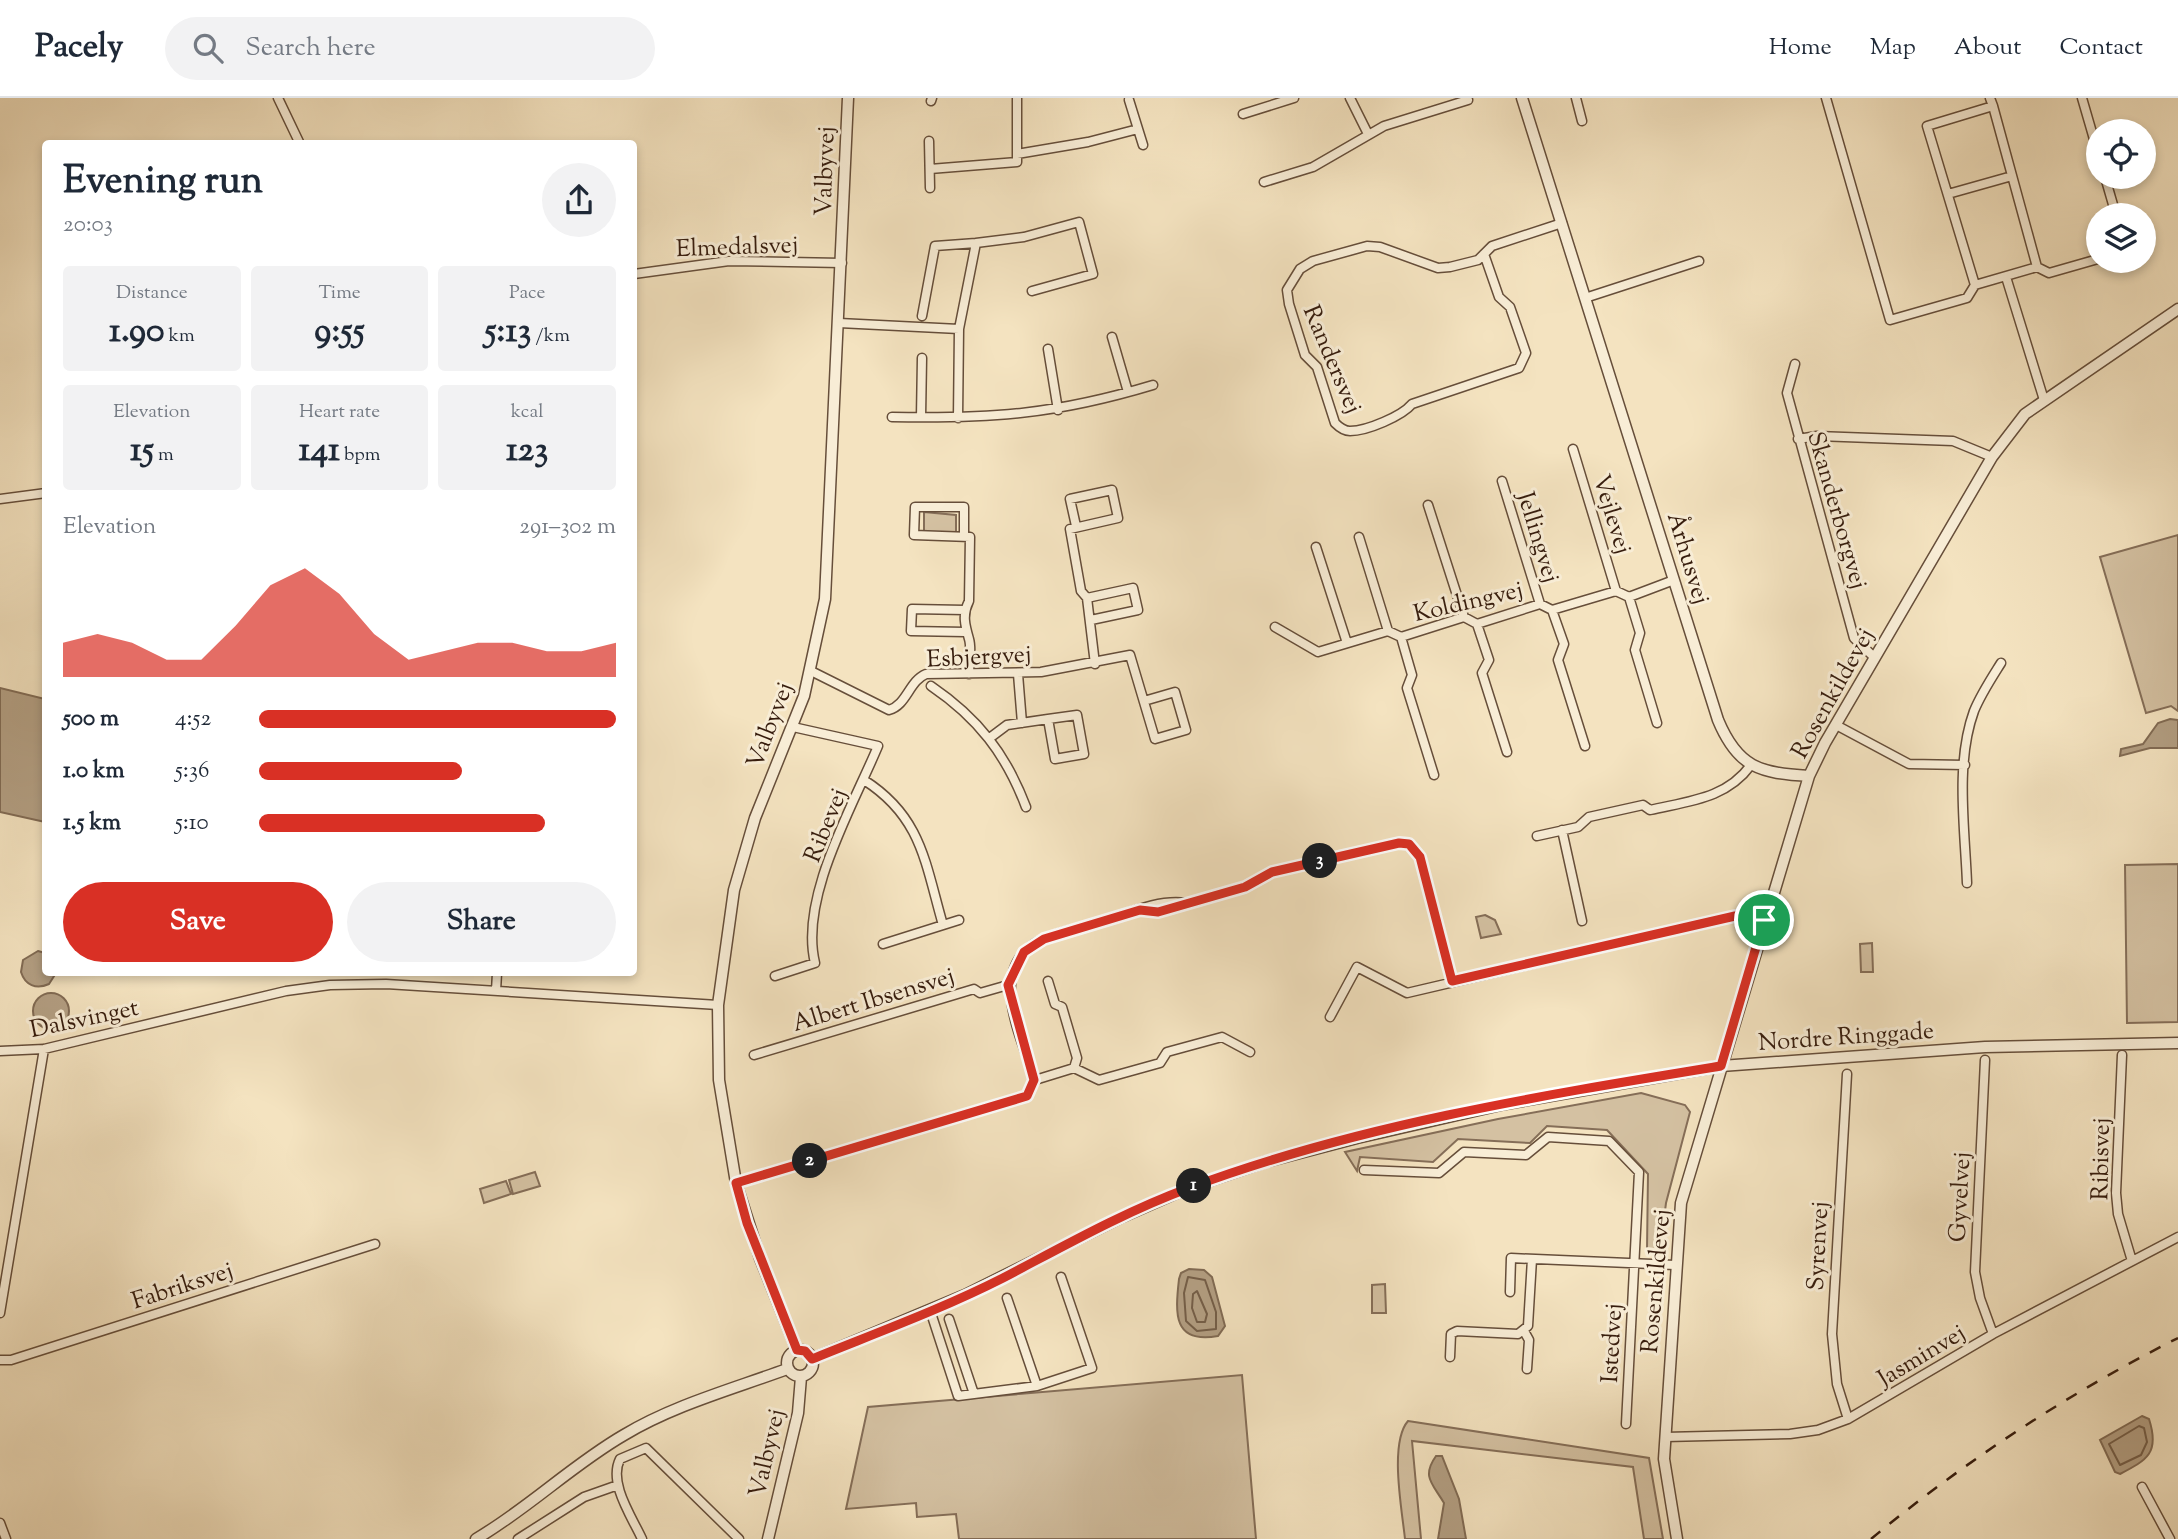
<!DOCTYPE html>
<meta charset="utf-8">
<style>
:root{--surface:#fff;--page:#f2f2f3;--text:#1f2937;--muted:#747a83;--line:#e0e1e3;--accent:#d93025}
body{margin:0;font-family:"Sorts Mill Goudy",serif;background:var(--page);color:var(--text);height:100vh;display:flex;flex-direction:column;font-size:26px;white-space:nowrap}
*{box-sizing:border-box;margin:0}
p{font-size:23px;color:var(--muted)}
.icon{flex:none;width:38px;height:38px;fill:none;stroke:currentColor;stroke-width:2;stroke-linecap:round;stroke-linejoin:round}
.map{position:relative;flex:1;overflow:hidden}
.details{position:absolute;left:42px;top:42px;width:595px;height:836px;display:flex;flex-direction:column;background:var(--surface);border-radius:7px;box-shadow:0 4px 10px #0003}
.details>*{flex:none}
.controls{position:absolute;left:2086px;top:21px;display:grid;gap:14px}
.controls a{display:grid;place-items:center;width:70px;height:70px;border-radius:50%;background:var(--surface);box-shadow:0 4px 10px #0003;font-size:35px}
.pin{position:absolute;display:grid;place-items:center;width:60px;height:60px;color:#fff;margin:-30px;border:4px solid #fff;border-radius:50%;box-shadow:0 2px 7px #0007}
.km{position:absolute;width:35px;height:35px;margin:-18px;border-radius:50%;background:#222;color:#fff;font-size:19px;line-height:35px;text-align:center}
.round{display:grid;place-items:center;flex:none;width:74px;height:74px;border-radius:37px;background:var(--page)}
.overview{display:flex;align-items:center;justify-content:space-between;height:119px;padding:0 21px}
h1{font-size:38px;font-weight:800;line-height:52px}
.figures{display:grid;grid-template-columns:repeat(3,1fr);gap:10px;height:119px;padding:7px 21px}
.figures div{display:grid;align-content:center;border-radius:7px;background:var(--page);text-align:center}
.figures b{font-size:35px;font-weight:800}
.figures small{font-size:19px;font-weight:400}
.figures p{font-size:19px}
.chart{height:196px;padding:14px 21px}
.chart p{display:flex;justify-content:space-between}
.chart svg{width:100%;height:126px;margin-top:7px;fill:var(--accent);opacity:.7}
.cta{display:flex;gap:14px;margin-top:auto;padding:14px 21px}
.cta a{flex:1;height:80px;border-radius:42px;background:var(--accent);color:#fff;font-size:28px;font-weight:800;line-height:80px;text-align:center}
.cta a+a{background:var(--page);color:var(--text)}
ul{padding:0 21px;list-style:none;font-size:23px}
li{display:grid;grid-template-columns:112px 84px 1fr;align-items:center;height:52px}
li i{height:18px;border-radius:9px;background:var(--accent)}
header{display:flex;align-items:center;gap:42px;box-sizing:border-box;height:98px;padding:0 35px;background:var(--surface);border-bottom:2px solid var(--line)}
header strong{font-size:33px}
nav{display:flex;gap:38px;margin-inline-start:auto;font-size:24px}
.search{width:490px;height:63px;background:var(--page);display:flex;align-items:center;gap:18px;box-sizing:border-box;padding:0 24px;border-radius:38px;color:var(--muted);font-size:26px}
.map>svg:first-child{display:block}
</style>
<header>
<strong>Pacely</strong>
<div class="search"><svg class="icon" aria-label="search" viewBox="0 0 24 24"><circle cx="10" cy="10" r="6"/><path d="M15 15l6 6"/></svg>Search here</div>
<nav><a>Home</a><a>Map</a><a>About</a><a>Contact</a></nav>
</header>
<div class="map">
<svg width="2178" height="1441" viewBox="0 0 2178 1441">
<rect width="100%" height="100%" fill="#f4e3c0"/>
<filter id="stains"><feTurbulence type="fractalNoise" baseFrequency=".00286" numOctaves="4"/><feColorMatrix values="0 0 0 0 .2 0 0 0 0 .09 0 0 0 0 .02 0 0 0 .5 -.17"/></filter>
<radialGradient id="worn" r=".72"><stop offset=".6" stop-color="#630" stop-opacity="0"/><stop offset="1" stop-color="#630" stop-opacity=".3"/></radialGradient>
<path fill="#d4c1a2" stroke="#856e58" stroke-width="2" d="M924 414 956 417V434H924Z
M2178 437V613L2171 608 2146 615 2100 459Z
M2178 766V924L2127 925 2125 767Z
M1485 817 1495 822 1501 836 1481 840 1476 819Z
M1872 845 1873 874H1861L1860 846Z
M1641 995 1685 1007 1690 1014 1666 1105 1660 1152 1647 1151 1648 1076 1607 1032 1547 1028 1530 1045 1458 1041 1433 1064 1360 1059 1357 1073 1345 1054 1498 1021Z
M535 1074 540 1088 513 1096 509 1082Z
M506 1083 511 1096 484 1105 480 1091Z
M1385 1186 1386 1215H1372V1187Z
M1242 1277 1256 1441H959L956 1416 917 1419 916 1405 846 1411 868 1309Z
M1408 1323 1649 1360 1663 1441H1644L1633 1369 1412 1343 1421 1441H1405C1402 1412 1389 1345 1408 1323Z"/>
<path fill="#b39f83" stroke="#816b54" stroke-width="2" d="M0 590 45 601V724L0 714Z
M2170 621 2178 622V650H2150L2120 658 2121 651 2143 646 2158 625Z
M38 853 45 855 46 875H56L49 886C36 892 25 887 21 874L23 862Z
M33 913a18 18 0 1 1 36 0a18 18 0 1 1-36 0Z
M1189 1171 1204 1172 1212 1179 1225 1228 1218 1238C1173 1246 1175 1216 1179 1181L1181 1175Z
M2142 1318 2149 1321C2160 1355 2147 1362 2120 1376L2115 1374 2100 1342Z
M1436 1358H1442L1459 1401 1466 1441H1438L1444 1405C1433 1386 1421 1379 1436 1358Z"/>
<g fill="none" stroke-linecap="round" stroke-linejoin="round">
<path stroke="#745e48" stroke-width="2" d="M1188 1179 1205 1182 1216 1214V1231L1197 1233 1186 1223 1184 1195Z
M1197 1193 1207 1216 1205 1224H1197L1192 1210 1193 1196Z
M2139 1328 2144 1330 2147 1344 2141 1357 2120 1367 2109 1346Z"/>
<defs>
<path id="minor" d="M278 0 300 46
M1350 0 1368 36
M1576 0 1582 23
M1826 0 1890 222 1967 200 1975 187
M1990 0 1993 8 2037 169 1975 187 1927 28 1993 8
M2082 0 2098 55
M1129 2 1143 47
M931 3 932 0
M1243 16 1294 0
M929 43 930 90
M1017 56 1088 44 1138 31
M930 71 1017 64V0
M2105 79 2116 117
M1264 84 1313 69 1384 28 1468 2
M1948 96 2012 78
M1484 156 1499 199 1510 209 1526 255 1519 270 1412 306C1402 318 1367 333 1350 333 1344 333 1339 329 1335 325L1317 269 1305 257 1289 206 1287 192 1300 171 1313 163 1367 148 1380 149 1438 170 1450 169 1478 162 1492 148 1562 125
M2037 169 2049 175 2098 161
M634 176 729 163 842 165
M2006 179 2044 302
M1585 200 1699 163
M922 218 935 148 976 145
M839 225 959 231 976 145 1024 139 1079 124 1093 176 1032 193
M1112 239 1128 294
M1048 251 1058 312
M1795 266 1787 295 1854 540 1875 560
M892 319C992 321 1057 316 1153 287
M921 319 922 260
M958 320 959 231
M1798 341 1817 338 1953 343 1992 359
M1573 351 1616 493
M1502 383 1540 506
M0 401 46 395
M1428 407 1464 519
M1076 428 1070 401 1112 392 1118 420 1070 431 1081 493 1087 500 1095 566
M964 438V409H915L914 437 970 439 969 503C962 517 965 527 969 541 972 551 969 565 969 576
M1359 439 1388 533
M1316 449 1347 545
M1629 499 1640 535 1635 552 1657 625
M1087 500 1133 490 1138 512 1091 522
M965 512 912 511 911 533 965 534
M1552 512 1564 546 1558 562 1585 648
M1477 526 1489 562 1482 575 1507 654
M1275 529 1318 554 1388 533 1401 539 1464 519 1477 526 1540 506 1552 512 1616 493 1629 499 1674 482
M1401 539 1412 577 1407 590 1434 677
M811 573 889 612C907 607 909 583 926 576L1041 574 1130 557 1155 641 1186 632 1175 594 1144 603
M1018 576 1022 625
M931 588C978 620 1006 656 1026 709
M1836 627 1909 666 1965 667
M991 639 1007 627 1048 621 1055 661 1084 656 1077 617 1048 621
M864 682C922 719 925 765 943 827
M1562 732 1582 823
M1537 738 1578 729 1589 719 1643 707 1650 712C1689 703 1726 701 1751 667
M1967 785C1965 731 1955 665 1974 613 1981 596 1991 581 2001 565
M1140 812 1158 814 1245 789 1272 774 1399 745 1409 746 1420 759 1452 883
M883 846 959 822
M775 878 815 865C799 800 853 708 878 648L793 629
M1048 883 1055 906 1062 909 1077 960 1074 970
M496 893 497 875
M1330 919 1357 869 1407 895 1736 818 1764 822
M0 953 44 951 286 893 330 887 386 886 718 907
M754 957 974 891 980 895 1008 887
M2122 957 2116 1095 2118 1116 2132 1163
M1985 962 1975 1174 1980 1200 1993 1236
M1847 976 1832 1236 1837 1286 1848 1321
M1035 982C1021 938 985 870 1041 842 1059 834 1080 830 1098 825 1127 816 1156 801 1186 805
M1035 982 1074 970 1099 982 1160 965 1167 954 1222 939 1250 954
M1364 1072 1439 1075 1464 1054 1526 1057 1548 1039 1609 1043 1639 1074 1626 1326
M736 1085 1027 998 1035 982
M1510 1194 1511 1160 1675 1167
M1007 1200 1037 1288
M930 1212 958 1298 1037 1288 1092 1270 1061 1179
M0 1215 44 951
M949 1221 974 1296
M1524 1233 1529 1242 1527 1271
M1450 1259 1451 1236 1457 1233 1518 1236 1528 1228 1532 1161
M0 1262H11L375 1146
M1665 1339 1790 1336 1818 1332 1848 1321 1993 1236 2178 1139
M2142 1389 2170 1441
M0 1425 6 1441
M518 1441 584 1399 618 1387
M642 1441C632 1419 608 1385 620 1361L646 1350 739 1441"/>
<path id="tertiary" d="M1522 0 1718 622C1738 670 1760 675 1809 678
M787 1265a13 13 0 1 1 26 0a13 13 0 1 1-26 0Z
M797 1252 760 1160 736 1085 719 982 718 907 734 792 755 720 804 598 825 501 848 0
M812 1261 965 1197 1122 1119 1188 1090 1265 1064 1357 1040 1505 1006 1721 968 1985 949 2178 945
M476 1441C529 1410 572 1367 624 1337 674 1307 733 1291 787 1271
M768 1441 798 1315 801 1279
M1677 1441 1664 1361 1681 1105 1809 678 1825 645 1992 359 2025 316 2178 211"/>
</defs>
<use href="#minor" stroke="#664e3a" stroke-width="11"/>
<use href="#tertiary" stroke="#664e3a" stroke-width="13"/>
<use href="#minor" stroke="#f8edd6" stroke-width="8"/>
<use href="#tertiary" stroke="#f8edd6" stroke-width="10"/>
<path stroke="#361c0d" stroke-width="2.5" stroke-dasharray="12 12" stroke-linecap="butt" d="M1871 1441C1965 1363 2069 1295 2178 1240"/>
</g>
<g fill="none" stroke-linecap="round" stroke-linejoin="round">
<defs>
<path id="route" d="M1399 745 1409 746 1420 759 1452 883 1735 818 1764 822 1721 968C1544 997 1357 1027 1189 1090 1124 1114 1064 1148 1003 1180 942 1211 876 1235 812 1261L805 1253 797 1252 747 1125 736 1085 1027 998 1034 982 1008 887 1024 854 1044 841 1140 812 1158 814 1245 789 1272 774Z"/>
</defs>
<use href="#route" stroke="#fff" stroke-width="14"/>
<use href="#route" stroke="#d93025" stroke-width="9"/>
</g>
<g text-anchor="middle" stroke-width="6" stroke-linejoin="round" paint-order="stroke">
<g font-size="24" fill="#361c0d" stroke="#f8edd6">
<text transform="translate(824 73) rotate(-88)" y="8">Valbyvej</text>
<text transform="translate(737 148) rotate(-2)" y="8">Elmedalsvej</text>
<text transform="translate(1333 261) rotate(67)" y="8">Randersvej</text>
<text transform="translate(1838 412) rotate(74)" y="8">Skanderborgvej</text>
<text transform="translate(1613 416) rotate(73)" y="8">Vejlevej</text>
<text transform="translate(1539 439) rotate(73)" y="8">Jellingvej</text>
<text transform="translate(1689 460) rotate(73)" y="8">Århusvej</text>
<text transform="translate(1468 503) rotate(-13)" y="8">Koldingvej</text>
<text transform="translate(979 558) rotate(-3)" y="8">Esbjergvej</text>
<text transform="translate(1832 595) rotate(-61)" y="8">Rosenkildevej</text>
<text transform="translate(769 627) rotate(-69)" y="8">Valbyvej</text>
<text transform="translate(825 727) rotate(-68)" y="8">Ribevej</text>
<text transform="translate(873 901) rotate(-17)" y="8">Albert Ibsensvej</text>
<text transform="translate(84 920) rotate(-12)" y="8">Dalsvinget</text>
<text transform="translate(1846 938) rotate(-4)" y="8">Nordre Ringgade</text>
<text transform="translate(2100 1061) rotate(-89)" y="8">Ribisvej</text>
<text transform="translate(1959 1099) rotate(-87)" y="8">Gyvelvej</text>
<text transform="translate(1817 1148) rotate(-87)" y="8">Syrenvej</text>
<text transform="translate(1655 1183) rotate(-85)" y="8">Rosenkildevej</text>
<text transform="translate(182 1187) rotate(-18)" y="8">Fabriksvej</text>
<text transform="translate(1611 1245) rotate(-87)" y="8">Istedvej</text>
<text transform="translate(1921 1257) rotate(-31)" y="8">Jasminvej</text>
<text transform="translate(766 1355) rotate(-77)" y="8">Valbyvej</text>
</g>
</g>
<rect width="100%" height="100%" filter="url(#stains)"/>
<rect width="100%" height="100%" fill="url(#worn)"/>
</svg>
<div class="controls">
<a><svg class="icon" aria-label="locate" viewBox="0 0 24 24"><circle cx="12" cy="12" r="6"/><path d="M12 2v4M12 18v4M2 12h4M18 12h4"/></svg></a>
<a><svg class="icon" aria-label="layers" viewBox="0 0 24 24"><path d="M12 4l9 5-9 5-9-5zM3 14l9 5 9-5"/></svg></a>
</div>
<div class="pin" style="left:1764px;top:822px;background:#1e9e55"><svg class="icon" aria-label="arrive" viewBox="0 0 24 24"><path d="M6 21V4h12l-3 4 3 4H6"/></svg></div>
<b class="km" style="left:1194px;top:1088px">1</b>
<b class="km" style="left:810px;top:1063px">2</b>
<b class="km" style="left:1320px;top:763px">3</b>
<section class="details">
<div class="overview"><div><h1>Evening run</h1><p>20:03</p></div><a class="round"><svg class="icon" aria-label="share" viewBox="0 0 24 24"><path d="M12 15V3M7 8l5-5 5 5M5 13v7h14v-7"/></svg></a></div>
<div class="figures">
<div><p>Distance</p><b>1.90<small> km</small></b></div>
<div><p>Time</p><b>9:55</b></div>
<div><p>Pace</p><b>5:13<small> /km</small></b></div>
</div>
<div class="figures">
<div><p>Elevation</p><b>15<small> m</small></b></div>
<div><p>Heart rate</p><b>141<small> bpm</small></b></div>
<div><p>kcal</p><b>123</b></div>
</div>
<div class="chart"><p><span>Elevation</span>291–302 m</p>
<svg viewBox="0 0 160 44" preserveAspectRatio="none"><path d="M0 44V32L10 29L20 32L30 38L40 38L50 26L60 12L70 6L80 15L90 29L100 38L110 35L120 32L130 32L140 35L150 35L160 32V44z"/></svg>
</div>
<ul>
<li><b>500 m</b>4:52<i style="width:100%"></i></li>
<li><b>1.0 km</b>5:36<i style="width:57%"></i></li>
<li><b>1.5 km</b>5:10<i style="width:80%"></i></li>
</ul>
<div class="cta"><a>Save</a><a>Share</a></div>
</section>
</div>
